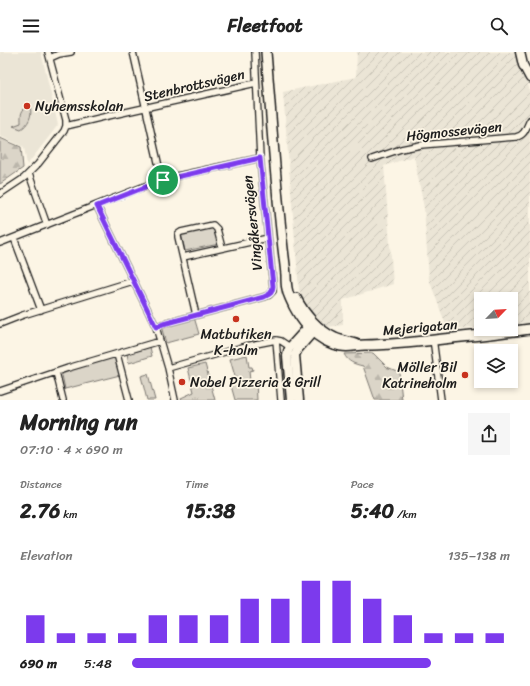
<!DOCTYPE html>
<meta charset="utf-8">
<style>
:root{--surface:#fff;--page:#f6f6f6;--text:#222;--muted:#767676;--accent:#7c3aed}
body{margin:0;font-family:Sriracha,sans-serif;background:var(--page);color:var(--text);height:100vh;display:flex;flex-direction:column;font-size:15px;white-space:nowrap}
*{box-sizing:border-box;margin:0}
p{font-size:13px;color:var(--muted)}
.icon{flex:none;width:22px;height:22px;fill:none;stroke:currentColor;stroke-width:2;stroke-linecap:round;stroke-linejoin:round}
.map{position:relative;height:348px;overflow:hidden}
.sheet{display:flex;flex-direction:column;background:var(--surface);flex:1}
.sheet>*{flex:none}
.needle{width:26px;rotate:65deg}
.controls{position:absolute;left:474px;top:240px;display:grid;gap:8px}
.controls a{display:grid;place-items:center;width:44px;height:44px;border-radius:0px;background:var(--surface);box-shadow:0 2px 6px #0003;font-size:20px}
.pin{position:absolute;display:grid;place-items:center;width:34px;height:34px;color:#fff;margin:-17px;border:2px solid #fff;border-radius:50%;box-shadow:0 1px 4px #0007}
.round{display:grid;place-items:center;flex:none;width:42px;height:42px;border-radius:0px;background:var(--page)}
.overview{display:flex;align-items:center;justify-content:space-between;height:68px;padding:0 20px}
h1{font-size:22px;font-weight:800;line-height:30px}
.metrics{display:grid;grid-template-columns:repeat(3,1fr);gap:6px;height:68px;padding:4px 20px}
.metrics div{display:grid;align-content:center}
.metrics b{font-size:20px;font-weight:800}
.metrics small{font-size:11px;font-weight:400}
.metrics p{font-size:11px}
.chart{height:112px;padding:8px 20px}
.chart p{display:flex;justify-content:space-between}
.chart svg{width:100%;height:72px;margin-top:4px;stroke:var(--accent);stroke-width:6}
ul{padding:0 20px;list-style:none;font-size:13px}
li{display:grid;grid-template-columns:64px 48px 1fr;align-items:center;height:30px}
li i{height:10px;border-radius:5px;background:var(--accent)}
header{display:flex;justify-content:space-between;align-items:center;height:52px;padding:0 20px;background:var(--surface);font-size:18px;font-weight:800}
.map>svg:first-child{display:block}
</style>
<header><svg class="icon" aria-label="menu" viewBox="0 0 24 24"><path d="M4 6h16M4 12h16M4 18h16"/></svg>Fleetfoot<svg class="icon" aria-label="search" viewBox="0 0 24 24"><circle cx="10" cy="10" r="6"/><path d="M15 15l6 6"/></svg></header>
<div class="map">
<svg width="530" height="348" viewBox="0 0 530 348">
<defs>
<pattern id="industrial-furrows" width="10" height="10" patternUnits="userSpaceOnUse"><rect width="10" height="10" fill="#ebe5d6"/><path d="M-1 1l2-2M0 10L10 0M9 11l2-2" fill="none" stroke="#c9c4b7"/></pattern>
<pattern id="forest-firs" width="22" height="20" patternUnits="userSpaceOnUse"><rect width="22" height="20" fill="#dbd5c8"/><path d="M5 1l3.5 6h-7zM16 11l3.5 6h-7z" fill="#bbb6ab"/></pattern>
<pattern id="park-tufts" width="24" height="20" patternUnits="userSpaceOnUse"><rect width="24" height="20" fill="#dbd5c8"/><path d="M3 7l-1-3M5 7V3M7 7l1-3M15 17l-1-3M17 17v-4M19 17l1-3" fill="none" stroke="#bbb6ab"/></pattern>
</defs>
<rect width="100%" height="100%" fill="#fcf5e5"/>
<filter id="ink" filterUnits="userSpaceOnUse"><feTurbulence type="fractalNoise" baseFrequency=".025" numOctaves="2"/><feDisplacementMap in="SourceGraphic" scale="8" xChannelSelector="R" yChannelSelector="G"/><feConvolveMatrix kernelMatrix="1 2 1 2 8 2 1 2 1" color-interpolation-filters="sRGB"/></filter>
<g filter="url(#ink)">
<path fill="#ebe5d6" d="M0 0H41L58 73 27 113 24 95 0 84Z"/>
<path fill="url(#industrial-furrows)" d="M357 0H520L530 41V271L511 272V247H481V275L448 279 429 227 424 156 414 104 384 114 393 232 343 248V273L327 275 310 258 299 238 283 40 356 25Z"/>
<path fill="#dbd5c8" stroke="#7c7872" d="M26 55H30C33 63 28 73 21 77L13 74 21 71C21 64 20 60 26 55Z
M215 174 219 192 185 199 181 181Z
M194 265 199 282 166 291 161 274Z
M150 295 152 304 129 311 127 302Z
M247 303 249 315H252L253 318 249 319 250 329H256L257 348H235L230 330 236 328 230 307Z
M113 305 116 307 120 323 65 337 62 323 63 320Z
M148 322 155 348H147L141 324Z"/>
<path fill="url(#forest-firs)" stroke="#7c7872" d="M0 86 21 95 23 116 0 132Z
M373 301 387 315 399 320 402 348H375L368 328 363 314C354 312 348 310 344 302Z"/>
<path fill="url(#park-tufts)" stroke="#7c7872" d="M205 312 215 348H182L181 346 194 340 188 316Z"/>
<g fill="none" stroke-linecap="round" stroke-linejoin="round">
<defs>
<path id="street" d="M133 0 160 119 163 127
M50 6 59 2 71 0
M66 74 108 64 256 31
M372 107 401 97 421 93 516 85C525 83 526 76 530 68
M29 122 47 173
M0 142 24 126 38 112 64 79 66 74V68L48 0
M97 154 156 275 168 316 175 348
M14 186 41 258
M0 191 163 127 260 106
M183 205 268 186
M196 263 178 185V182L181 180 213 173 217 177 222 196
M0 272 23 263 133 229
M156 275 163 272 264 245 269 243 273 239V234L260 106 255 0
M276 288 281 348
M433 288 434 294 441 348
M117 302 129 348
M168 316 246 294 276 288 281 289 290 295
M56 320 63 348
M0 339 68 316 160 289"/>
<path id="secondary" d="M520 0 523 13 530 26
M291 348 287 304 288 299 290 295 308 275 314 273
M299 348 295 303 298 297 313 280 315 274"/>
<path id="primary" d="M266 0C271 62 275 125 282 187 283 199 285 211 286 223 286 231 286 238 290 246 299 268 317 290 341 294 349 296 356 293 365 293 391 293 417 290 443 287 472 284 501 281 530 277
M296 246C304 262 318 278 335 286 342 289 349 290 356 292"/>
</defs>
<use href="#street" stroke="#1c1c1c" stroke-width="8"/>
<use href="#secondary" stroke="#1c1c1c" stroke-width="11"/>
<use href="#primary" stroke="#1c1c1c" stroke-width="12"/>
<use href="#street" stroke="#fcf5e5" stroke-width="5.5"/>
<use href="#secondary" stroke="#fcf5e5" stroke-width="8"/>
<use href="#primary" stroke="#fcf5e5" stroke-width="9"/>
</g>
</g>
<g fill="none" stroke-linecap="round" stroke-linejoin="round" filter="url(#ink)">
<defs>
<path id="route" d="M260 106 273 234C272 242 270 242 264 245L163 272 156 275 97 154 163 128Z"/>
</defs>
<use href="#route" stroke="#fff" stroke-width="8"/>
<use href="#route" stroke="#7c3aed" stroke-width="5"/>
</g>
<g fill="#c8321e" stroke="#fcf5e5" stroke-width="1.5">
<circle cx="27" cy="54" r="4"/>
<circle cx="236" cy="267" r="4"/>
<circle cx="465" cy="323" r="4"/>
<circle cx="182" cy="330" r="4"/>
</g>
<g text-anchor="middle" stroke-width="3.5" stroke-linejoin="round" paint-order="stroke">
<g font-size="14" fill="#1c1c1c" stroke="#fcf5e5">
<text transform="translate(194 33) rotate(-13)" y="5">Stenbrottsvägen</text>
<text transform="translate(454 79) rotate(-6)" y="5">Högmossevägen</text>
<text transform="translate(252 171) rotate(-96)" y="5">Vingåkersvägen</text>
<text transform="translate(420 275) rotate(-5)" y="5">Mejerigatan</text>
</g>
<g font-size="14" fill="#1c1c1c" stroke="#fcf5e5" text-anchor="start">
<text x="35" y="59">Nyhemsskolan</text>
<text x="236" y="287" text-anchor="middle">Matbutiken<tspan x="236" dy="16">K-holm</tspan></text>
<text x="457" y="320" text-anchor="end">Möller Bil<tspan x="457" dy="16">Katrineholm</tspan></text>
<text x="190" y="335">Nobel Pizzeria &amp; Grill</text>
</g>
</g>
</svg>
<div class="controls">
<a><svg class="needle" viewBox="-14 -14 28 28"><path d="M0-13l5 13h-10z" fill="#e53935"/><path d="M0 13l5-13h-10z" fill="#767676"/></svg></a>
<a><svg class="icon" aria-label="layers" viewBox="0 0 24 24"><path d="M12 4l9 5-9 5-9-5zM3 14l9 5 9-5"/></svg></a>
</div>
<div class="pin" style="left:163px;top:128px;background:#1e9e55"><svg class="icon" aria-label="arrive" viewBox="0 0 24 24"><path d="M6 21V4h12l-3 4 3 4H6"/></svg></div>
</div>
<section class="sheet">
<div class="overview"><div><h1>Morning run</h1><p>07:10 · 4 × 690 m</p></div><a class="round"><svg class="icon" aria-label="share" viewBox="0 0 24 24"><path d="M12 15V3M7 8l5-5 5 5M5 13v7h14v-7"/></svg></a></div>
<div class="metrics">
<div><p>Distance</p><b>2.76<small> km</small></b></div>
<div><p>Time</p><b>15:38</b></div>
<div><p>Pace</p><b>5:40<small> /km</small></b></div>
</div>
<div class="chart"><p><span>Elevation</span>135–138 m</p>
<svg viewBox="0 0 160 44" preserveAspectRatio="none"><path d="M5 44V27M15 44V38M25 44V38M35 44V38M45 44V27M55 44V27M65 44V27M75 44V17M85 44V17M95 44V6M105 44V6M115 44V17M125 44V27M135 44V38M145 44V38M155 44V38"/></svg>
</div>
<ul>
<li><b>690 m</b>5:48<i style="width:79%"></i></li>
</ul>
</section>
